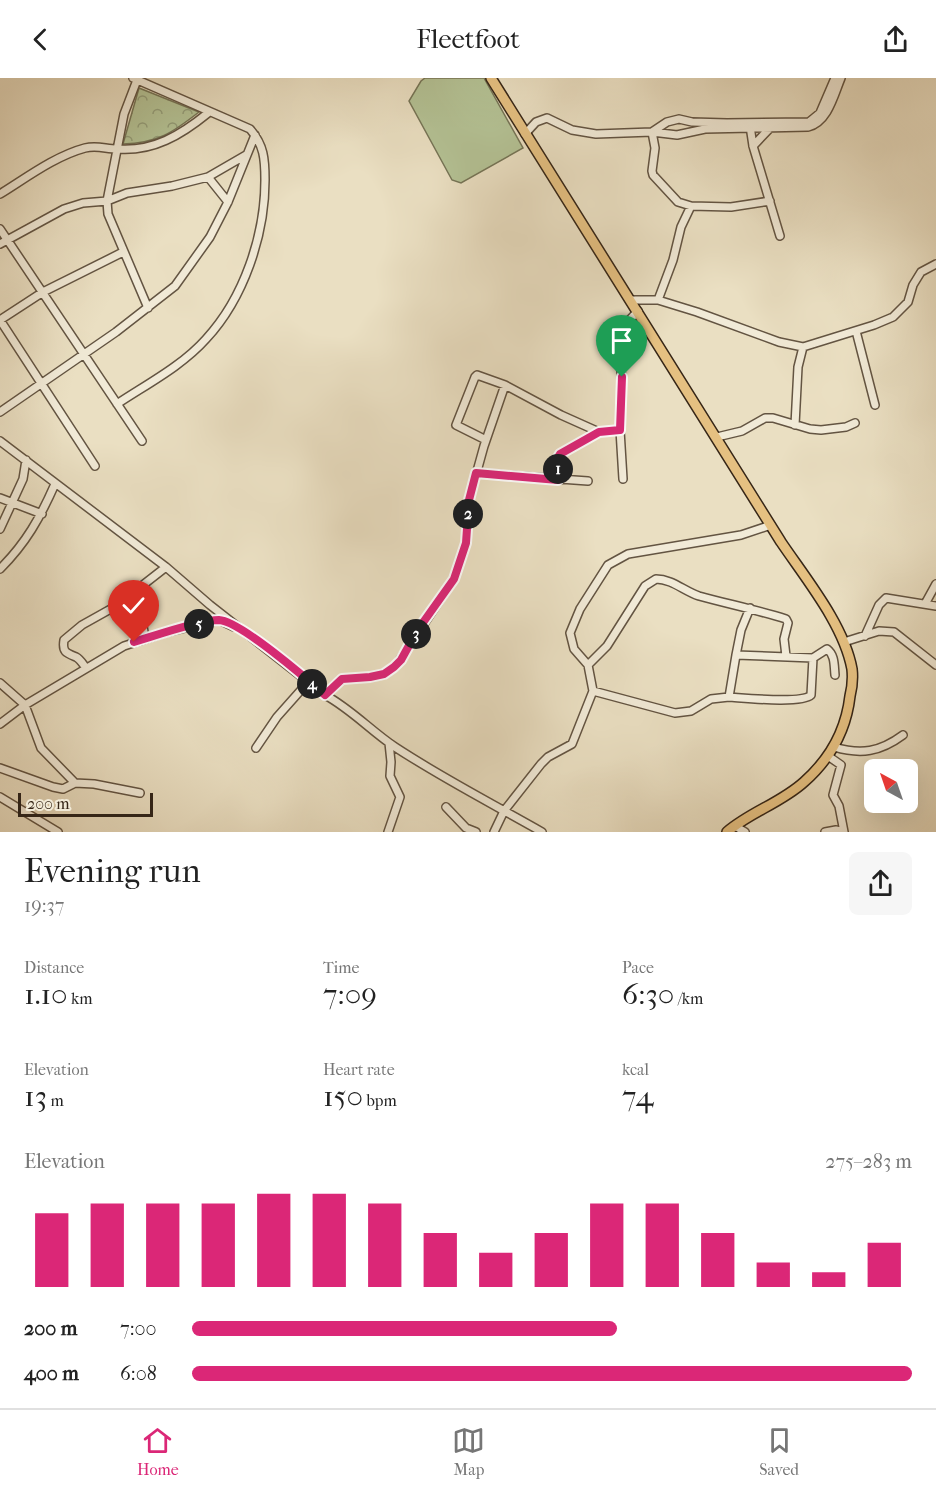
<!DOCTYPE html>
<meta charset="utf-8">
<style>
:root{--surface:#fff;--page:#f6f6f6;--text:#222;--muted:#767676;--line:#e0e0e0;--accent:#db2777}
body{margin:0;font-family:"IM FELL French Canon",serif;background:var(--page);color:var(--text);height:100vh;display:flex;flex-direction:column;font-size:22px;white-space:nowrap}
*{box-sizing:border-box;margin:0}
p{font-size:20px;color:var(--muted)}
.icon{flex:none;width:33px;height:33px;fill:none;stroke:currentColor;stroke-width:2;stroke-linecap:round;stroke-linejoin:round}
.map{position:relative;height:754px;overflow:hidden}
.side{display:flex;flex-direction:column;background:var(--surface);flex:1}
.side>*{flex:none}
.needle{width:39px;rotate:320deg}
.fabs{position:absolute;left:864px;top:681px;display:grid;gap:12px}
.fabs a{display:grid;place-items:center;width:54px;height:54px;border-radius:9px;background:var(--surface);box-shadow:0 6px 24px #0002;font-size:30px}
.scale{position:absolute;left:18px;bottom:15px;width:135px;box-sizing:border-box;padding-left:6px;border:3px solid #362617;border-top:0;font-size:16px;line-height:21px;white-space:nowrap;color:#362617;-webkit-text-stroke:4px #f1ead7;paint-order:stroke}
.pin{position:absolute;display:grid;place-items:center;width:51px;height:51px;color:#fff;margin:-62px -26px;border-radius:50% 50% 50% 0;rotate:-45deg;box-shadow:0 0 6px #0007}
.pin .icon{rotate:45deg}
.km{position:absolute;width:30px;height:30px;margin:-15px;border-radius:50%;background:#222;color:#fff;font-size:16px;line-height:30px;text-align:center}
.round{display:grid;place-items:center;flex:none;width:63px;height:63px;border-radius:9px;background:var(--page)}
.overview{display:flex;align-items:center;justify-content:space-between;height:102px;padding:0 24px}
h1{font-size:33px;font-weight:600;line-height:45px}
.figures{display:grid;grid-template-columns:repeat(3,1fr);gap:9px;height:102px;padding:6px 24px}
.figures div{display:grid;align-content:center}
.figures b{font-size:30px;font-weight:600}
.figures small{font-size:16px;font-weight:400}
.figures p{font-size:16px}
.chart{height:168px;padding:12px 24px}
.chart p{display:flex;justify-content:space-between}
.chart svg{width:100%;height:108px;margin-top:6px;stroke:var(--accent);stroke-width:6}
ul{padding:0 24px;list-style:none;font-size:20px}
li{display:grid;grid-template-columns:96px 72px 1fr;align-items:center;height:45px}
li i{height:15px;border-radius:8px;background:var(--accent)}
header{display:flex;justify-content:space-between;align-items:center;height:78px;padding:0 24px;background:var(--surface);font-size:27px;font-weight:600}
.menu{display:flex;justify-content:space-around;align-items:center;height:84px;border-top:2px solid var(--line);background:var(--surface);font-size:16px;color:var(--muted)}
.menu a{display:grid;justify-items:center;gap:3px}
.menu .current{color:var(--accent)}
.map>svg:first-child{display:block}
</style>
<header><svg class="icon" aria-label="back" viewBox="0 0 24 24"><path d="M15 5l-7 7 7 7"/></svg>Fleetfoot<svg class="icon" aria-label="share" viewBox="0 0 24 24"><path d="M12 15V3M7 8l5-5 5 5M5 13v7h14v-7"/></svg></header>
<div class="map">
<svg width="936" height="754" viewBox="0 0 936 754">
<defs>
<pattern id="park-crowns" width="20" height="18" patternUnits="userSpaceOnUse" patternTransform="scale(1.5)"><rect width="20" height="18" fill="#b4c295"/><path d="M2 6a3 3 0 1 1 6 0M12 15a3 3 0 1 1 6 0" fill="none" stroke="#939d79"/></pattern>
</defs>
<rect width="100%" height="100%" fill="#eadfc2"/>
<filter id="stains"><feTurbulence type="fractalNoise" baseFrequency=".00333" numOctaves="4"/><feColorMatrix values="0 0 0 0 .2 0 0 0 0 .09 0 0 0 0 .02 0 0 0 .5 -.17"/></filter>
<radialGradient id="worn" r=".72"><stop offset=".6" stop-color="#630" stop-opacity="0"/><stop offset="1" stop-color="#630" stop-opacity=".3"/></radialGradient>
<path fill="#b4c295" stroke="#757456" stroke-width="1.5" d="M425 0H484L523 70 461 105 452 102 409 23 421 3Z"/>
<path fill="url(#park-crowns)" stroke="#757456" stroke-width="1.5" d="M139 10 199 34C172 55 158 65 123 66Z"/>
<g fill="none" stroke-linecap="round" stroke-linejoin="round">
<defs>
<path id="minor" d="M137 2 124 36 107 123 108 136 148 230
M750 48 753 68 780 158
M652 54 667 44 679 41 692 44 727 45 809 44 820 35 835 0
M652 54 655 70 652 93 653 97 678 124 691 128
M525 56 536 44 547 40 572 52 596 56 652 54 677 57 705 51 808 49C828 44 834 17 841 0
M753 68 770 50
M208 99 228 124
M0 116C26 100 55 78 85 70 97 67 106 71 117 71 153 74 181 57 208 35
M0 151 142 363
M0 166 64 131 83 125 107 123 127 115 172 108 208 99 246 77
M632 222H658L697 234 779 264 803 269 874 247 893 239 908 224 913 207 921 194 936 186
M658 222 673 182 681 149 691 128 731 129 770 123
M0 242 95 388
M0 242 43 214 123 174
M856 253 875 327
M117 326C147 306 182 288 206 261 244 220 265 157 265 102 265 81 264 67 250 51L133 0
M0 334 116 254 175 208 210 159 228 124 255 57
M795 347 798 289 803 269
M717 359 742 353 765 340H773L810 351 821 352 846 349 855 345
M486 362 456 347 475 299 477 297 505 307 561 337 599 354
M0 363 166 489 210 527 325 617C351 631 371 653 395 669 442 700 493 726 542 754
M476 395 588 403
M623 401 620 352 622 301 617 261 621 251 638 233
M558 402 557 381 560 376 599 354 620 352
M0 420 42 436
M0 451 23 401 26 382
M0 491C26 465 40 440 55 406
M137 512 145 560
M925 526 936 506
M865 558 879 527 886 520 936 528
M844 564 879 553 894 554 936 587
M736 577 741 552 750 530
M813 580 827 571C835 577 834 587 835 597
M588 587 607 568 645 508 656 501C672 501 684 513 699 518 728 526 757 532 786 541L788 545 784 561 786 578
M86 590C83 586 80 581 76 579 66 575 62 574 64 562L82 547 116 528 166 489
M0 605 25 627 41 670 75 705 94 706 140 715
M593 613 675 635 691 633 711 621 729 619C745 620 802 626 811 617L813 580 736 577 729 619
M325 617 342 601 370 599 385 596 395 589 454 501 466 465 469 422 484 368 505 307
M0 646 25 627 124 568 164 555 219 542 234 549
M834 669C861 677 880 674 903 657
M256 670 277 639 309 603
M828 678 841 687 833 717 839 728 844 754
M0 690 53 709 63 711 75 705
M0 719 58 754
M446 729 466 750 476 754
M735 748 745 754
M388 754 400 719 390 698 391 684 389 665
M494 754 504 733 541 686 548 679 572 666 593 613 588 587 574 571 570 555 580 531 608 487 628 476 741 457 771 447
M825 754 836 752 844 754"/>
<path id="highway" d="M491 0 781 464C806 501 844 547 852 591 853 600 852 610 850 618 846 653 830 681 804 704 781 725 750 734 727 754"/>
</defs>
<use href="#minor" stroke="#635442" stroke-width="10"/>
<use href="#highway" stroke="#362617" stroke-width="12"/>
<use href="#minor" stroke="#f1ead7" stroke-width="7"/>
<use href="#highway" stroke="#e5c081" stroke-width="9"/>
</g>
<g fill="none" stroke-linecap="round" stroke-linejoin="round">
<defs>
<path id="route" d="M134 564C154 558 199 542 219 542 240 543 308 602 325 617L342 601 370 599 384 596 394 589 401 582 417 553 454 501 466 465 469 422 476 395 558 402 557 381 560 376 599 354 620 352 622 299"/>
</defs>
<use href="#route" stroke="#fff" stroke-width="12"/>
<use href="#route" stroke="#db2777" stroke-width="8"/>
</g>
<rect width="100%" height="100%" filter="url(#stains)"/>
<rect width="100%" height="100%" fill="url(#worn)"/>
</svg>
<div class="fabs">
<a><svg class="needle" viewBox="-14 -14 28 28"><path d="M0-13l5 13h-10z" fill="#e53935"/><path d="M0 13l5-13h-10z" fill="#767676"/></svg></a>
</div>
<div class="scale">200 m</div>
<div class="pin" style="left:622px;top:299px;background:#1e9e55"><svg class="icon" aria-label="arrive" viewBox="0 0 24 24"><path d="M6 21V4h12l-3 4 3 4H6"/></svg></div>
<div class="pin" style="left:134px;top:564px;background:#d93025"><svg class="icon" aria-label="check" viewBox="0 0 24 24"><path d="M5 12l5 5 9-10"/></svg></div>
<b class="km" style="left:558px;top:391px">1</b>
<b class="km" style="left:468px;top:436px">2</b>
<b class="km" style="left:416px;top:556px">3</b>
<b class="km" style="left:312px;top:606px">4</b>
<b class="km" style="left:199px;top:546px">5</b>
</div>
<section class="side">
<div class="overview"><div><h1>Evening run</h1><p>19:37</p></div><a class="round"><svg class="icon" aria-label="share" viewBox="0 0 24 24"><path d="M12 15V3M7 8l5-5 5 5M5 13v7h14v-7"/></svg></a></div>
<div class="figures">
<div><p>Distance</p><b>1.10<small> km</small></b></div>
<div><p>Time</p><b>7:09</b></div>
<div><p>Pace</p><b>6:30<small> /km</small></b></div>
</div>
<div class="figures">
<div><p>Elevation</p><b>13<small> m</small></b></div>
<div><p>Heart rate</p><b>150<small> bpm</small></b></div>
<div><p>kcal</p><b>74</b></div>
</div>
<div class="chart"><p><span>Elevation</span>275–283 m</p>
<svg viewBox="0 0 160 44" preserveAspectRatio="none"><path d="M5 44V14M15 44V10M25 44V10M35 44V10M45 44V6M55 44V6M65 44V10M75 44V22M85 44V30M95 44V22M105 44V10M115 44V10M125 44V22M135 44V34M145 44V38M155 44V26"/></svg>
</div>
<ul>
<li><b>200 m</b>7:00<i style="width:59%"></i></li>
<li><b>400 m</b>6:08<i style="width:100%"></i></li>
</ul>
</section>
<nav class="menu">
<a class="current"><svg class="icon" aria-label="home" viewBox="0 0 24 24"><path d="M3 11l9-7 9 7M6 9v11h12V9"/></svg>Home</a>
<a><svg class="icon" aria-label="map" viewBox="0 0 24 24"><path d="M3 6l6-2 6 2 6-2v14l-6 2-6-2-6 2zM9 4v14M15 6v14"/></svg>Map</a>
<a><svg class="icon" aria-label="saved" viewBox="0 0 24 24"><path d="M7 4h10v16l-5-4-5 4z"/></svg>Saved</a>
</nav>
